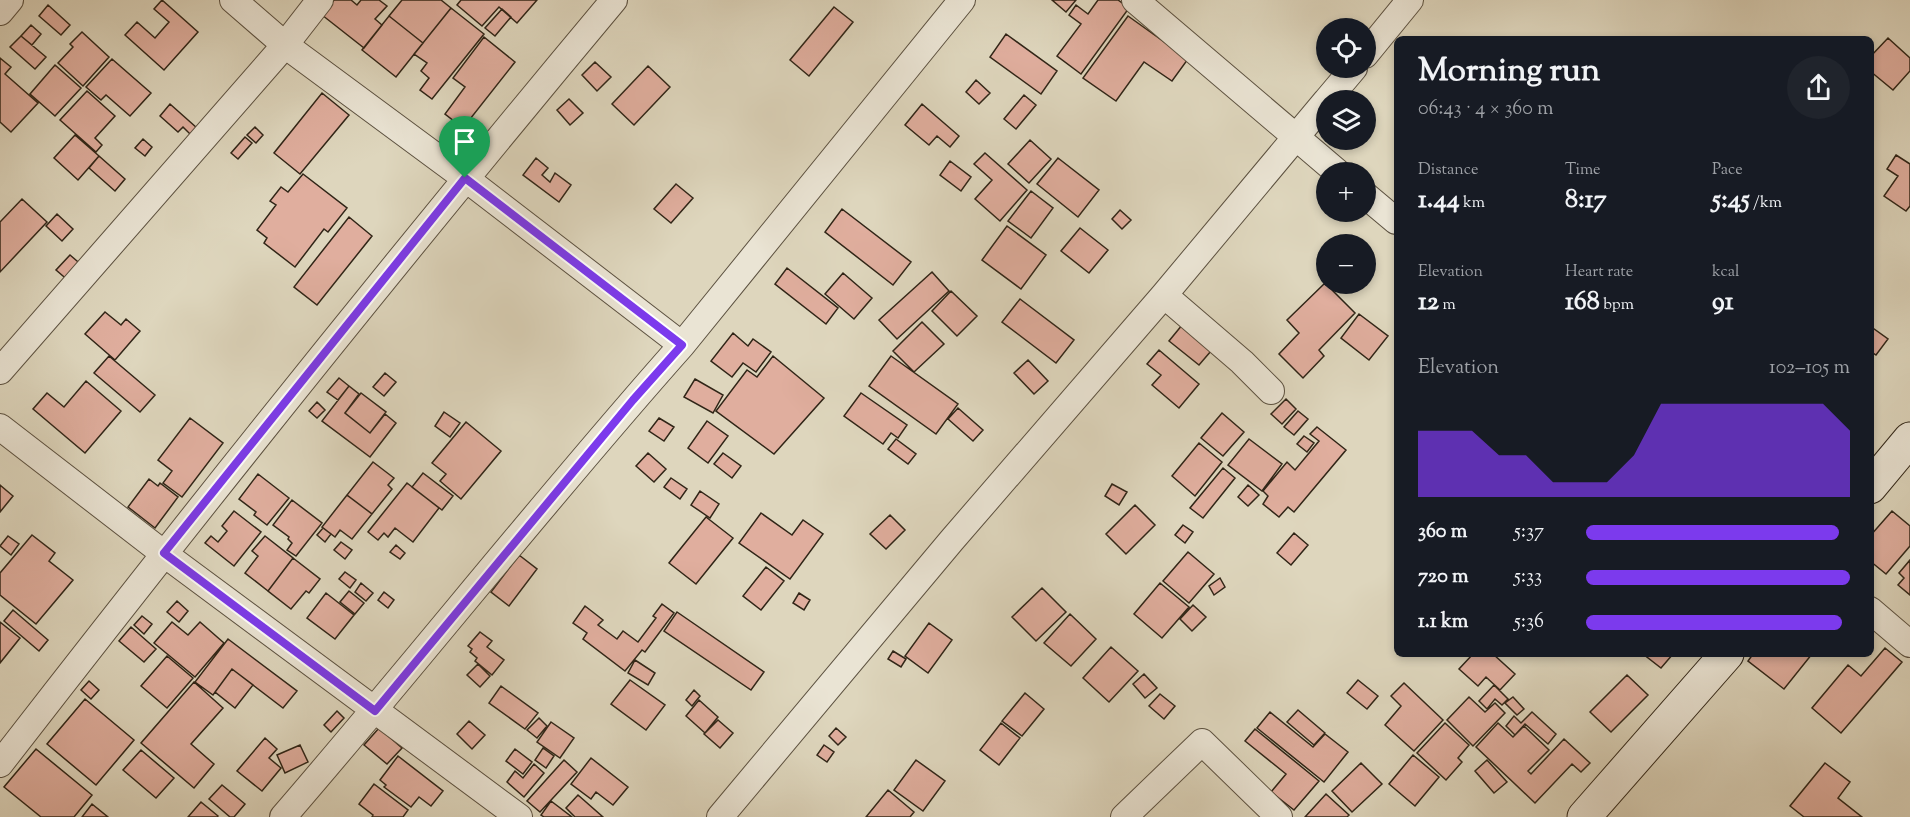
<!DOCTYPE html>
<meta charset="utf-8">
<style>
:root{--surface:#171b24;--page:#20242c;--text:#f1f3f6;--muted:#9ea1a6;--accent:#7c3aed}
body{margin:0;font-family:"Sorts Mill Goudy",serif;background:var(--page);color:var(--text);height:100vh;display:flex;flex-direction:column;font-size:22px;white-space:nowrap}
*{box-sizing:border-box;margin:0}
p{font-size:20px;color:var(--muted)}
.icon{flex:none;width:33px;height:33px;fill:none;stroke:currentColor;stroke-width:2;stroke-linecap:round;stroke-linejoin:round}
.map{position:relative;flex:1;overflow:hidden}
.side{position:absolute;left:1394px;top:36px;width:480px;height:621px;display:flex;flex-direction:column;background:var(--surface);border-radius:9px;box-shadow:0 3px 9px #0003}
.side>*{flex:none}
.tools{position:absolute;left:1316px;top:18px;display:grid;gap:12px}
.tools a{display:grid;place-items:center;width:60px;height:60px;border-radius:50%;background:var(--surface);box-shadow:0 3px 9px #0003;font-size:30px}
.pin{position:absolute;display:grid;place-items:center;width:51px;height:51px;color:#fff;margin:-62px -26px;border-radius:50% 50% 50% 0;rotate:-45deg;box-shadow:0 0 6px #0007}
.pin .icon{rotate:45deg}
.round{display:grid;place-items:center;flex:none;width:63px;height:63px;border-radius:32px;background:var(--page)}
.headline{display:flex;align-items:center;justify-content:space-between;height:102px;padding:0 24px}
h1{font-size:33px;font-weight:700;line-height:45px}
.metrics{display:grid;grid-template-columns:repeat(3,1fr);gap:9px;height:102px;padding:6px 24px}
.metrics div{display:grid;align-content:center}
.metrics b{font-size:26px;font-weight:700}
.metrics small{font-size:16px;font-weight:400}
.metrics p{font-size:16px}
.chart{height:168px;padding:12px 24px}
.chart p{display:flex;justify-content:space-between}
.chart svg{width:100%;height:108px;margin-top:6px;fill:var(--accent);opacity:.7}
ul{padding:0 24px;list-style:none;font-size:20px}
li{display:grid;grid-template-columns:96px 72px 1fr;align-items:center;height:45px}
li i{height:15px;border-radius:8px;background:var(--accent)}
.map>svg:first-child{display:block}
</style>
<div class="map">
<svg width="1910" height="817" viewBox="0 0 1910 817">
<rect width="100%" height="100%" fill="#ded6bd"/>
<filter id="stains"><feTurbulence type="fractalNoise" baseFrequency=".00333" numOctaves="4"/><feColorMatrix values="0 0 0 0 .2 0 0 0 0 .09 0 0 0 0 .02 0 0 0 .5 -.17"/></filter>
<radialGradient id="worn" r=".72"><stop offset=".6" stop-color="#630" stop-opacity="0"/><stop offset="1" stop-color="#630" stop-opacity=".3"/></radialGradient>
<path fill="#e0ae9e" stroke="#302517" stroke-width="1.5" d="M162 0 198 32 164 70 125 35 137 22 155 38 169 22 154 9Z
M334 0H351L357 5 361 0H379L387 6 375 19 382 25 364 48 322 15Z
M402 0H441L451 8 423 43 389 16Z
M461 0H537L517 23 499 7 482 26 457 5Z
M1052 0H1076L1066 12Z
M1098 0H1118L1129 8 1081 74 1057 56 1081 24 1069 15 1076 5 1088 14Z
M48 5 70 25 61 35 39 16Z
M834 7 853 22 809 76 790 60Z
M451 8 484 34 432 99 420 90 429 78 421 71 427 63 414 54Z
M502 9 511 17 495 36 485 28Z
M389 16 423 43 396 77 362 50Z
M1128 16 1188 59 1172 81 1144 62 1116 101 1083 78Z
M31 25 41 34 32 45 21 36Z
M82 32 109 57 83 86 58 63 73 47 70 44Z
M1006 34 1057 71 1041 94 990 57Z
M21 36 46 57 35 69 10 47Z
M484 37 515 62 463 128 445 114 465 87 453 78Z
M1888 38 1910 58V71L1893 90 1870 71V57Z
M0 58 11 67 5 74 38 103 11 132 0 122Z
M112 59 151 93 130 116 106 95 101 100 86 87Z
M595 62 611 77 597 91 582 75Z
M55 65 81 88 55 116 30 94Z
M648 66 670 87 634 125 612 104Z
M976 80 990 93 979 104 966 92Z
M87 91 115 116 95 138 102 145 96 152 60 120Z
M322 93 349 115 300 174 274 153Z
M1024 95 1036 105 1016 129 1004 119Z
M569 99 583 113 570 125 557 110Z
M170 104 197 128 191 135 183 127 178 132 160 116Z
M922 104 959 136 950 147 937 136 929 145 905 125Z
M255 127 263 135 256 143 247 135Z
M75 135 99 156 78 180 54 158Z
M245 137 252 143 238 159 231 153Z
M143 139 152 147 145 156 135 148Z
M1030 140 1051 159 1029 183 1008 164Z
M985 153 1027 190 1000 221 975 199 992 180 974 164Z
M1896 155 1910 164V206L1906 211 1884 196 1898 176 1887 169Z
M99 156 125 179 115 191 89 168Z
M536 158 548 168 542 175 550 182 555 173 571 185 559 202 523 175Z
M1058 158 1099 190 1078 217 1037 184Z
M950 161 971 177 961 191 940 175Z
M303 174 347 208 328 232 324 229 295 267 264 243 267 238 257 230 276 205 270 201 281 187 288 192Z
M676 184 693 198 671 223 654 209Z
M1031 191 1053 208 1031 238 1008 221Z
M22 199 47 222 0 272V222Z
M842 209 911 262 893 285 825 232Z
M1120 210 1131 220 1122 229 1112 219Z
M57 214 73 229 62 241 46 226Z
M349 217 372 236 317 305 294 287Z
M1007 226 1046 255 1021 289 982 260Z
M1080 228 1108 250 1089 273 1061 251Z
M70 255 84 267 70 282 56 270Z
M787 268 838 308 826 324 775 284Z
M932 272 949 291 897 339 879 320Z
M843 273 872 298 854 319 825 294Z
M1325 283 1355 313 1319 350 1324 356 1303 378 1279 354 1299 333 1287 320Z
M951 291 977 316 957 336 932 311Z
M1020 299 1074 340 1056 363 1002 322Z
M105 312 121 325 126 319 140 331 115 360 85 334Z
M1359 314 1388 336 1369 360 1341 338Z
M1187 319 1217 344 1199 365 1169 341Z
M922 322 944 344 914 372 893 351Z
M1870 326 1888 339 1876 355 1870 351Z
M733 333 748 346 753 339 771 352 756 372 743 363 732 377 711 361Z
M1159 350 1199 384 1179 408 1152 385 1161 375 1147 364Z
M109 356 155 395 140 412 94 373Z
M773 356 824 398 774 454 716 411 747 370 757 377Z
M891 356 958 404 936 434 869 386Z
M1028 360 1048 381 1034 394 1014 373Z
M385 373 396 382 384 396 373 387Z
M339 378 349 386 338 400 327 392Z
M695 379 723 395 713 413 684 397Z
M86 381 121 411 85 453 33 409 47 393 64 407Z
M349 386 359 394 345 413 370 433 385 414 396 423 370 457 322 421Z
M361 393 386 412 370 433 345 413Z
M861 393 907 425 898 438 891 433 883 444 844 416Z
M1286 399 1296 409 1282 424 1271 414Z
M317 402 325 410 317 418 309 411Z
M958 408 983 430 973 441 948 419Z
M1298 411 1308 419 1294 435 1284 427Z
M444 412 460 423 450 437 435 426Z
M1222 413 1244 432 1223 456 1201 438Z
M190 418 223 443 182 497 163 483 172 471 158 460Z
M659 418 674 427 664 441 649 431Z
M707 421 728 436 708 463 688 448Z
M466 422 501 451 461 499 440 481 446 474 432 463Z
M1317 427 1346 450 1294 512 1288 507 1279 517 1263 504 1268 496 1263 491 1287 462 1295 470 1319 441 1310 434Z
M1304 436 1314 443 1307 452 1297 444Z
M896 439 916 454 908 464 888 449Z
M1249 439 1282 464 1262 491 1228 465Z
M1199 443 1222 462 1195 496 1172 476Z
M648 453 666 469 654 482 636 466Z
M723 453 741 466 732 478 714 464Z
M373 462 394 478 388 485 392 489 372 514 347 495Z
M1223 468 1235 478 1203 518 1190 508Z
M423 473 453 496 442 510 412 487Z
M258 474 289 498 267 525 254 515 256 512 239 499Z
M671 478 687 489 680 499 664 487Z
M149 479 158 486 160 483 178 497 155 528 128 507Z
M407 483 439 508 413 542 395 528 388 537 384 533 378 540 368 532Z
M1112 484 1127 492 1119 505 1105 496Z
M0 485 13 496 0 512Z
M1248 485 1259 495 1248 506 1238 497Z
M700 491 719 504 710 518 691 505Z
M347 495 372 514 352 539 340 530 335 537 322 527Z
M292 500 322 523 296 556 287 550 292 543 288 539 289 537 273 525Z
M1135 505 1155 525 1126 554 1106 534Z
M234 511 261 532 234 566 205 543 211 536 218 542 227 531 222 526Z
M1892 511 1910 526V546L1886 574 1870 561V536Z
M761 513 792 535 803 520 823 534 790 579 739 543Z
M890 515 905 530 886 549 870 534Z
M706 517 733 538 696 584 669 563Z
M1183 525 1193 532 1185 543 1175 535Z
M323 528 331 534 325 542 317 535Z
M1294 533 1308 545 1291 565 1277 553Z
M32 535 55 553 49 561 73 580 36 624 0 595V573Z
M8 536 19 544 11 555 0 546Z
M265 536 293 558 268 591 245 573 258 556 252 551Z
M341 542 352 550 345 559 334 550Z
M396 545 405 553 400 559 390 552Z
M1188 552 1214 574 1189 603 1163 581Z
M519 555 537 569 509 606 491 592Z
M293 558 320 579 309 593 306 591 291 609 268 591Z
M1910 560V595L1898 585 1904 578 1899 573Z
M766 567 784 581 761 610 743 596Z
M345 572 356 580 350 588 339 579Z
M1220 578 1225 587 1214 595 1209 586Z
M361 583 373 593 366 601 355 592Z
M1160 583 1189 607 1162 638 1134 614Z
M1042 588 1066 612 1036 641 1012 617Z
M349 591 364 603 355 614 340 602Z
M384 592 394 600 388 608 378 600Z
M326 593 354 615 335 639 307 618Z
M799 593 810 600 804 610 793 603Z
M177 601 188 611 179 622 167 612Z
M662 604 674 613 645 652 642 650 625 671 583 639 587 633 573 623 585 606 603 620 598 625 617 639 623 631 638 642 656 618 653 616Z
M1193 605 1206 617 1192 631 1180 619Z
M13 610 48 640 39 651 4 621Z
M677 612 764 672 751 690 664 631Z
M1070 614 1096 639 1071 666 1044 643Z
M142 616 152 624 144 634 134 625Z
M0 622 20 638 0 663Z
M172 622 188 635 200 622 224 643 195 677 154 643Z
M929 623 952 640 928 673 905 656Z
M131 627 156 649 144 662 119 641Z
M480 632 492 641 487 647 504 660 492 675 475 661 477 658 470 652 472 649 468 646Z
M228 639 297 691 283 708 232 669 213 695 195 682Z
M1111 647 1138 671 1109 702 1083 678Z
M1885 648 1902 662 1841 733 1812 708 1848 665 1861 676Z
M893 651 906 659 901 667 888 659Z
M1473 654H1493L1515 674 1500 690 1486 677 1478 686 1459 669Z
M1643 654H1673L1661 668Z
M1753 654H1812L1784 689 1748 661Z
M167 656 193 678 167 708 141 686Z
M635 660 655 673 648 685 628 673Z
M478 664 490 676 480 687 467 675Z
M232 669 253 685 235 708 215 692Z
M1144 674 1157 688 1145 698 1133 684Z
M1627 675 1648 695 1611 732 1590 712Z
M630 680 665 705 646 730 611 704Z
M1358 680 1378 696 1367 709 1347 693Z
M89 681 99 690 91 699 81 690Z
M194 682 223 708 191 744 214 764 194 788 141 743Z
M1404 683 1443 720 1414 751 1385 725 1401 706 1391 696Z
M1494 685 1508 699 1502 705 1495 699 1487 709 1479 701Z
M501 686 538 713 525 729 489 703Z
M694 690 700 696 692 706 686 700Z
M1025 693 1044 709 1022 736 1002 721Z
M1160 694 1175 706 1164 719 1149 706Z
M1469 697 1485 712 1495 703 1505 713 1473 746 1447 720Z
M1513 697 1524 709 1517 715 1505 703Z
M85 699 134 740 96 785 47 744Z
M699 700 718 717 705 733 686 716Z
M1298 710 1325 733 1314 745 1287 722Z
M337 711 344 718 331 732 324 725Z
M1270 712 1313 747 1325 734 1348 752 1324 782 1257 728Z
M1532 712 1556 734 1548 744 1525 724 1515 735 1506 726 1514 716 1521 723Z
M539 718 547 726 537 738 527 730Z
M718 720 733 733 720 748 704 734Z
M469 721 485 735 472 749 457 734Z
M551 722 574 738 560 758 537 742Z
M1001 723 1020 738 999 765 980 750Z
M1445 723 1469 745 1458 758 1462 762 1446 780 1417 753Z
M1498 723 1513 737 1524 726 1549 750 1528 771 1531 774 1564 739 1590 763 1581 772 1572 764 1535 803 1476 747Z
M379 728 402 748 387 764 364 745Z
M836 728 846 737 838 745 829 736Z
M1255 729 1319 781 1294 810 1271 792 1286 774 1245 741Z
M265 738 277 749 269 758 281 768 262 791 237 771Z
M300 745 308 762 285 773 277 755Z
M824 745 834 752 827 762 817 755Z
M543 748 554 756 546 768 535 760Z
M36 749 92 795 74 817H41L4 787Z
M515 749 532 762 523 774 506 761Z
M141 750 174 778 156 798 123 770Z
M1413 755 1439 777 1415 806 1389 784Z
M398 756 443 791 431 806 419 797 411 807 384 787 386 785 380 780Z
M591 758 628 787 613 805 596 792 591 799 571 784Z
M564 760 577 772 540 812 527 801Z
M916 760 945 781 923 811 894 790Z
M1487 760 1507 782 1494 793 1475 771Z
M1361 763 1382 784 1352 812 1332 791Z
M1825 763 1850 782 1838 798 1862 817H1804L1790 806Z
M534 764 544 773 524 797 507 782 515 771 523 778Z
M374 784 408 810 403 817H372L373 815 359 804Z
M222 785 245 804 234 817H230L209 799Z
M888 790 914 812 910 817H866Z
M1326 794 1349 815 1347 817H1305Z
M578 795 603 817H575L566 808Z
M551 801 572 817H544L541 815Z
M201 802 218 816 217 817H188Z
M92 804 108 817H82Z"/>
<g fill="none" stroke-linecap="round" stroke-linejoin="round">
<defs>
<path id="street" d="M233 0 285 45 465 178 682 345
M1135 0 1337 172
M0 12 10 0
M1365 55 1410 0
M1327 100 1354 68
M1365 195 1396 221
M1164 295 1242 362 1271 391
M0 371 285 45 320 0
M0 427 163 553 519 817
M1870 610 1910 644
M0 764C200 506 404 251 614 0
M283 817C418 661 545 499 682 345L962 0
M720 817 952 540 1164 295 1326 101
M1124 817 1202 742 1279 817"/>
<path id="secondary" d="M1870 487 1910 439
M1584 817 1727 654"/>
</defs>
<use href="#street" stroke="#5c5140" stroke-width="28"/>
<use href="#secondary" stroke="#302517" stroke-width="35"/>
<use href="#street" stroke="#eae4d4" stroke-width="26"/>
<use href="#secondary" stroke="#eae4d4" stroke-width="33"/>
</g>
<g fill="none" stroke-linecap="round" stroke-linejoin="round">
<defs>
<path id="route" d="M465 178 682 345 633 400 375 711 164 553Z"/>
</defs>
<use href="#route" stroke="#fff" stroke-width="12"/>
<use href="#route" stroke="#7c3aed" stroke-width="8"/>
</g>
<rect width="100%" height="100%" filter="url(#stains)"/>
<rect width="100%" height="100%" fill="url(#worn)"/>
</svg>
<div class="tools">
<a><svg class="icon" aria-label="locate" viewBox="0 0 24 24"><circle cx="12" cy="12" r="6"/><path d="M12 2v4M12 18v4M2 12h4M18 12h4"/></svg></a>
<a><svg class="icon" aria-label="layers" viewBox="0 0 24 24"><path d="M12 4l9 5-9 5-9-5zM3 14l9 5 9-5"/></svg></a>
<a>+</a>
<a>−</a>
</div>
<div class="pin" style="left:465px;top:178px;background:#1e9e55"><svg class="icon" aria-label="arrive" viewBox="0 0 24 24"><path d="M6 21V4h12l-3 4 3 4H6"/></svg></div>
<section class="side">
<div class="headline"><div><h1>Morning run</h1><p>06:43 · 4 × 360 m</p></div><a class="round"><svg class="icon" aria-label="share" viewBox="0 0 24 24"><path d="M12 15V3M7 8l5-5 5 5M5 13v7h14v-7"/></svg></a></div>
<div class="metrics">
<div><p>Distance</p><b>1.44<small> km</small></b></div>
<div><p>Time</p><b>8:17</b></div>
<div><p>Pace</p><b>5:45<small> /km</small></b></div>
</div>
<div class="metrics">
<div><p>Elevation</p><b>12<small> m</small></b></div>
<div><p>Heart rate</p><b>168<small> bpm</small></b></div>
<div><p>kcal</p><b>91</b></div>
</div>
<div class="chart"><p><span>Elevation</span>102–105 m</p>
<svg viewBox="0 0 160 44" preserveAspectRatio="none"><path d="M0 44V17L10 17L20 17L30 27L40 27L50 38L60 38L70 38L80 27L90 6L100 6L110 6L120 6L130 6L140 6L150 6L160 17V44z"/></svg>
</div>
<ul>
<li><b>360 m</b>5:37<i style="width:96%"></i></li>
<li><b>720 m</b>5:33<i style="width:100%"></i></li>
<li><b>1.1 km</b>5:36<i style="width:97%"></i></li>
</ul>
</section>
</div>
